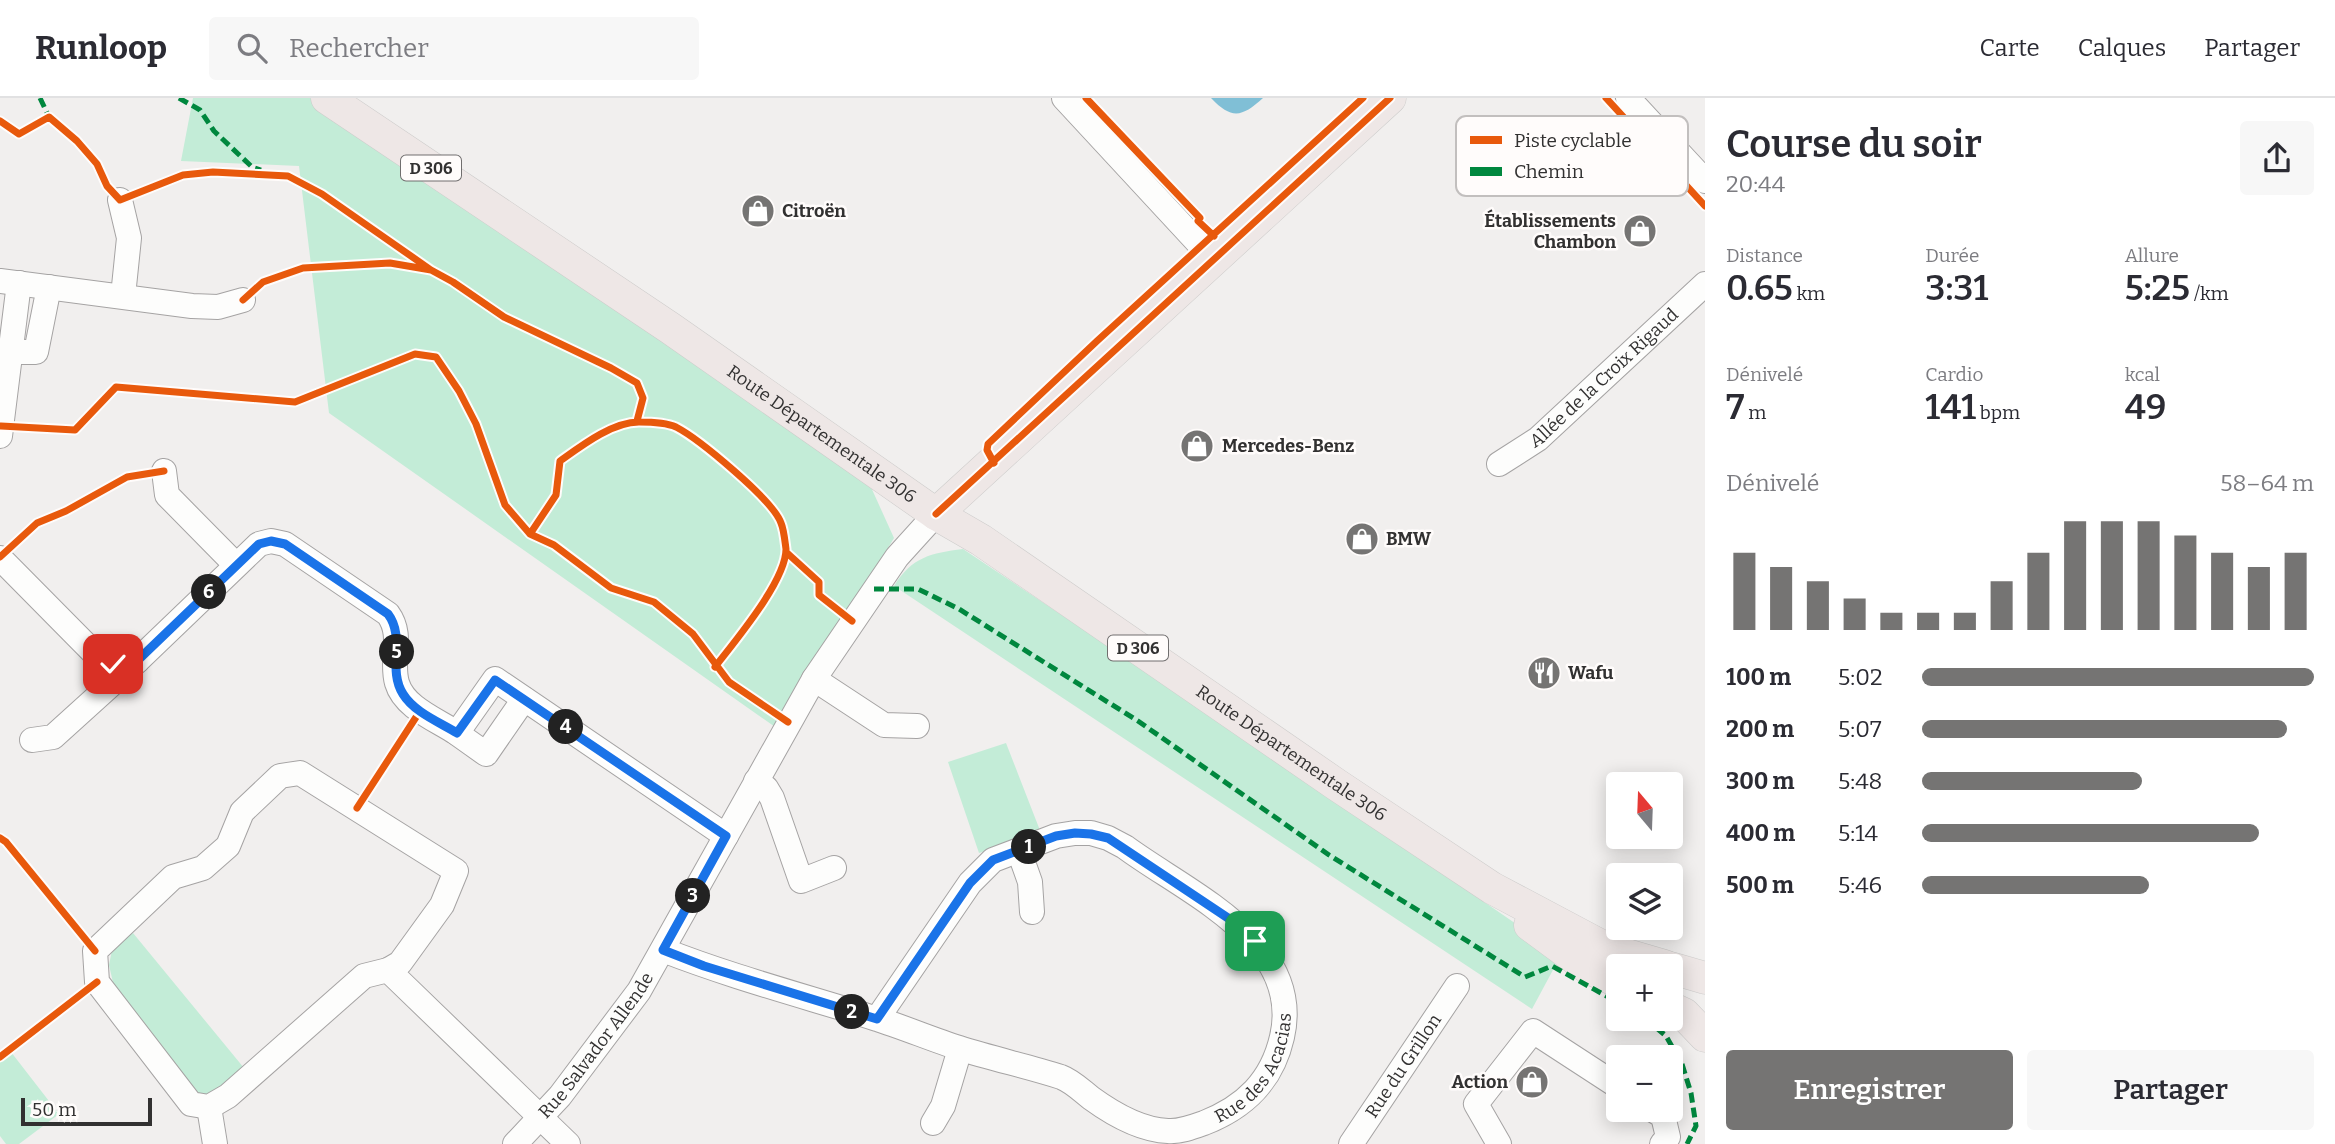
<!DOCTYPE html>
<html lang="fr">
<meta charset="utf-8">
<style>
:root{--surface:#fff;--page:#f7f7f7;--text:#2b2b33;--muted:#7c7c81;--line:#e1e1e2;--accent:#757473}
body{margin:0;font-family:Bitter,serif;background:var(--page);color:var(--text);height:100vh;display:flex;flex-direction:column;font-size:26px;white-space:nowrap}
*{box-sizing:border-box;margin:0}
p{font-size:23px;color:var(--muted)}
.icon{flex:none;width:38px;height:38px;fill:none;stroke:currentColor;stroke-width:2;stroke-linecap:round;stroke-linejoin:round}
.map{position:relative;flex:1;overflow:hidden}
.side{display:flex;flex-direction:column;background:var(--surface);width:630px}
.side>*{flex:none}
.needle{width:46px;rotate:341deg}
.controls{position:absolute;left:1606px;top:674px;display:grid;gap:14px}
.controls a{display:grid;place-items:center;width:77px;height:77px;border-radius:7px;background:var(--surface);box-shadow:0 4px 18px #0003;font-size:35px}
.scale{position:absolute;left:21px;bottom:18px;width:131px;box-sizing:border-box;padding-left:7px;border:4px solid #323131;border-top:0;font-size:19px;line-height:24px;white-space:nowrap;color:#323131;-webkit-text-stroke:5px #fffcfb;paint-order:stroke}
.pin{position:absolute;display:grid;place-items:center;width:60px;height:60px;color:#fff;margin:-30px;border-radius:14px;box-shadow:0 4px 10px #0006}
.km{position:absolute;width:35px;height:35px;margin:-18px;border-radius:50%;background:#222;color:#fff;font-size:19px;line-height:35px;text-align:center}
.round{display:grid;place-items:center;flex:none;width:74px;height:74px;border-radius:7px;background:var(--page)}
.summary{display:flex;align-items:center;justify-content:space-between;height:119px;padding:0 21px}
h1{font-size:38px;font-weight:600;line-height:52px}
.stats{display:grid;grid-template-columns:repeat(3,1fr);gap:10px;height:119px;padding:7px 21px}
.stats div{display:grid;align-content:center}
.stats b{font-size:35px;font-weight:600}
.stats small{font-size:19px;font-weight:400}
.stats p{font-size:19px}
.chart{height:196px;padding:14px 21px}
.chart p{display:flex;justify-content:space-between}
.chart svg{width:100%;height:126px;margin-top:7px;stroke:var(--accent);stroke-width:6}
.cta{display:flex;gap:14px;margin-top:auto;padding:14px 21px}
.cta a{flex:1;height:80px;border-radius:7px;background:var(--accent);color:#fff;font-size:28px;font-weight:600;line-height:80px;text-align:center}
.cta a+a{background:var(--page);color:var(--text)}
ul{padding:0 21px;list-style:none;font-size:23px}
li{display:grid;grid-template-columns:112px 84px 1fr;align-items:center;height:52px}
li i{height:18px;border-radius:9px;background:var(--accent)}
header{display:flex;align-items:center;gap:42px;box-sizing:border-box;height:98px;padding:0 35px;background:var(--surface);border-bottom:2px solid var(--line)}
header strong{font-size:33px}
nav{display:flex;gap:38px;margin-inline-start:auto;font-size:24px}
.search{width:490px;height:63px;background:var(--page);display:flex;align-items:center;gap:18px;box-sizing:border-box;padding:0 24px;border-radius:7px;color:var(--muted);font-size:26px}
main{display:flex;flex:1;min-height:0}
.map>svg:first-child{display:block}
</style>
<header>
<strong>Runloop</strong>
<div class="search"><svg class="icon" aria-label="search" viewBox="0 0 24 24"><circle cx="10" cy="10" r="6"/><path d="M15 15l6 6"/></svg>Rechercher</div>
<nav><a>Carte</a><a>Calques</a><a>Partager</a></nav>
</header>
<main>
<div class="map">
<svg width="1705" height="1046" viewBox="0 0 1705 1046">
<rect width="100%" height="100%" fill="#f1efee"/>
<path fill="#c3ecd7" d="M193 0H310L870 387 894 440 778 631 329 315 299 68 181 63Z
M963 451 1252 644 1561 857 1532 911 894 488C912 459 931 455 963 451Z
M1006 645 1041 735 979 755 948 664Z
M133 835 244 970 212 997 202 998 187 987 114 889 109 867 112 852 117 846Z
M11 954 59 1016 19 1046H6L0 1038V962Z"/>
<path fill="#80bfd6" d="M1211 0H1263C1242 19 1232 22 1211 0Z"/>
<g fill="none" stroke-linecap="round" stroke-linejoin="round">
<defs>
<g id="minor">
<path d="M1064 0 1202 149 1206 156 1215 161"/>
<path d="M1628 0 1705 83"/>
<path d="M120 102 129 140 123 198"/>
<path d="M0 183 192 208 218 209 243 202"/>
<path d="M9 254H36L49 189"/>
<path d="M0 338 19 185"/>
<path id="s1" d="M1499 366 1538 341 1705 186"/>
<path d="M164 373 167 397 236 467"/>
<path d="M0 460 95 556 113 566 137 563 259 446 271 443 285 446 388 516C404 538 390 561 397 585 404 609 435 621 455 634 465 641 476 649 486 656L524 601"/>
<path d="M814 581 884 627 917 628"/>
<path d="M457 635 495 581 726 738"/>
<path d="M32 642 53 639 137 563"/>
<path d="M300 675 456 773 442 807 400 865 388 872 364 878 228 998 209 1009 191 1006 97 884 95 853 173 779 203 770 228 748 242 714 280 678Z"/>
<path d="M756 683 766 690 772 700 801 783 834 770"/>
<path d="M1019 753 1030 784 1032 814"/>
<path id="s2" d="M663 852C732 879 804 898 874 920 903 929 931 941 959 950 993 961 1027 968 1061 979 1072 983 1082 993 1091 1000 1113 1016 1140 1032 1168 1033 1180 1034 1193 1029 1204 1025 1245 1009 1272 983 1282 939 1304 844 1187 795 1125 749L1108 740 1091 735H1075L1056 738 993 762 970 785 877 921"/>
<path d="M388 872 568 1046"/>
<path d="M209 1009 215 1046"/>
<path d="M1653 1012 1663 1018 1668 1039 1662 1046"/>
<path d="M933 1025 943 1008 960 951"/>
<path id="s3" d="M515 1046 560 998 639 893 814 581 897 459 936 416"/>
<path id="s4" d="M1351 1046 1457 888"/>
<path d="M1499 1046 1476 1006 1533 933 1619 989"/>
</g>
<g id="major">
<path id="s5" d="M327 0 670 230 936 416 981 442 1337 687 1492 790 1607 851 1665 868"/>
<path d="M936 416 1390 0"/>
<path d="M1530 827 1587 869 1619 884"/>
<path d="M1671 870 1705 880"/>
<path d="M1671 910 1684 916 1705 938"/>
</g>
</defs>
<use href="#minor" stroke="#a5a3a3" stroke-width="26"/>
<use href="#major" stroke="#cdcccb" stroke-width="33"/>
<use href="#minor" stroke="#fdfdfc" stroke-width="24"/>
<use href="#major" stroke="#eee7e6" stroke-width="32"/>
<path stroke="#00873e" stroke-width="5" stroke-dasharray="10 5" stroke-linecap="butt" d="M40 0 49 19
M179 0 200 12 214 33 252 69 261 72
M874 491H918L959 511 1138 623 1329 757 1525 879 1552 868 1619 905
M1645 920 1666 938 1682 966 1691 995 1696 1028 1687 1046"/>
<defs>
<path id="cycleway" d="M1086 0 1200 120 1198 123 1214 138
M1606 0 1705 108
M0 23 19 36 49 19 77 43 97 66 107 88 120 102 183 77 213 74 288 78 322 96 431 172
M243 202 263 184 303 170 390 165 431 172 453 184 504 219 611 270 637 285 643 300 637 323
M1 328 75 332 116 289 295 304 415 256 436 259 459 293 476 326 505 407 530 436 554 447 611 490 654 504 693 536 729 584 788 624
M994 365 987 352 988 346 1097 243 1363 0
M936 416 1390 0
M530 436 556 397 560 363C581 348 612 324 639 324 650 324 667 325 676 329 699 341 773 402 781 425 784 432 785 444 786 451 786 483 735 543 715 569
M786 454 819 484V497L852 523
M0 459 37 425 66 413 127 379 164 373
M357 710 420 613
M0 740 6 744 95 853
M0 959 97 884"/>
</defs>
<use href="#cycleway" stroke="#fffcfb" stroke-width="11"/>
<use href="#cycleway" stroke="#e8590c" stroke-width="7"/>
</g>
<g fill="none" stroke-linecap="round" stroke-linejoin="round">
<defs>
<path id="route" d="M113 566 137 563 259 446 271 443 285 446 388 516C406 540 387 571 403 596 414 614 439 624 457 635L495 582 726 738 663 852 704 868 877 921 970 785 993 762 1056 738 1075 735 1091 736 1108 740 1237 826 1255 843"/>
</defs>
<use href="#route" stroke="#fff" stroke-width="14"/>
<use href="#route" stroke="#1a73e8" stroke-width="9"/>
</g>
<defs>
<symbol id="shop-disc" viewBox="-11 -11 22 22"><circle r="9.5" fill="#757473" stroke="#fffcfb"/><path d="M-5-2.5h2.3a2.7 3.5 0 0 1 5.4 0H5L5.5 6h-11ZM-1.5-2.5h3a1.5 2.3 0 0 0-3 0Z" fill="#fff"/></symbol>
<symbol id="restaurant-disc" viewBox="-11 -11 22 22"><circle r="9.5" fill="#757473" stroke="#fffcfb"/><path d="M-5-6h1v4h1v-4h1v4h1v-4h1v5L-1.5 .5V6h-2V.5L-5-1ZM5-6V6H3V1.5H1.5Q1.5-4 5-6Z" fill="#fff"/></symbol>
</defs>
<g fill-rule="evenodd">
<use href="#shop-disc" x="739" y="94" width="38" height="38"/>
<use href="#shop-disc" x="1621" y="114" width="38" height="38"/>
<use href="#shop-disc" x="1178" y="329" width="38" height="38"/>
<use href="#shop-disc" x="1343" y="422" width="38" height="38"/>
<use href="#restaurant-disc" x="1525" y="556" width="38" height="38"/>
<use href="#shop-disc" x="1513" y="965" width="38" height="38"/>
</g>
<g text-anchor="middle" stroke-width="5" stroke-linejoin="round" paint-order="stroke">
<g fill="#fffcfb" stroke="#706e6e" stroke-width="2">
<rect x="401" y="57.5" width="60" height="25" rx="5"/>
<rect x="1108" y="537.5" width="60" height="25" rx="5"/>
</g>
<g font-size="16" font-weight="bold" fill="#323131">
<text x="431" y="76">D 306</text>
<text x="1138" y="556">D 306</text>
</g>
<g font-size="18" font-weight="bold" fill="#323131" stroke="#fffcfb" text-anchor="start">
<text x="782" y="119">Citroën</text>
<text x="1616" y="129" text-anchor="end">Établissements<tspan x="1616" dy="21">Chambon</tspan></text>
<text x="1222" y="354">Mercedes-Benz</text>
<text x="1386" y="447">BMW</text>
<text x="1568" y="581">Wafu</text>
<text x="1508" y="990" text-anchor="end">Action</text>
</g>
<g font-size="18" fill="#323131" stroke="#fffcfb">
<text dy="6" stroke="none"><textPath href="#s1" startOffset="136">Allée de la Croix Rigaud</textPath></text>
<text dy="6" stroke="none"><textPath href="#s5" startOffset="598">Route Départementale 306</textPath></text>
<text dy="6" stroke="none"><textPath href="#s5" startOffset="1166">Route Départementale 306</textPath></text>
<text dy="6" stroke="none"><textPath href="#s3" startOffset="128">Rue Salvador Allende</textPath></text>
<text dy="6" stroke="none"><textPath href="#s2" startOffset="656">Rue des Acacias</textPath></text>
<text dy="6" stroke="none"><textPath href="#s4" startOffset="94">Rue du Grillon</textPath></text>
</g>
</g>
<rect x="1456" y="18" width="232" height="80" rx="10" fill="#fffcfb" stroke="#c2bfbe" stroke-width="2"/>
<rect x="1470" y="38" width="32" height="8" fill="#e8590c"/>
<rect x="1470" y="69" width="32" height="9" fill="#00873e"/>
<g font-size="19" fill="#323131">
<text x="1514" y="49">Piste cyclable</text>
<text x="1514" y="80">Chemin</text>
</g>
</svg>
<div class="controls">
<a><svg class="needle" viewBox="-14 -14 28 28"><path d="M0-13l5 13h-10z" fill="#e53935"/><path d="M0 13l5-13h-10z" fill="#7c7c81"/></svg></a>
<a><svg class="icon" aria-label="layers" viewBox="0 0 24 24"><path d="M12 4l9 5-9 5-9-5zM3 14l9 5 9-5"/></svg></a>
<a>+</a>
<a>−</a>
</div>
<div class="scale">50 m</div>
<div class="pin" style="left:1255px;top:843px;background:#1e9e55"><svg class="icon" aria-label="arrive" viewBox="0 0 24 24"><path d="M6 21V4h12l-3 4 3 4H6"/></svg></div>
<div class="pin" style="left:113px;top:566px;background:#d93025"><svg class="icon" aria-label="check" viewBox="0 0 24 24"><path d="M5 12l5 5 9-10"/></svg></div>
<b class="km" style="left:1029px;top:749px">1</b>
<b class="km" style="left:852px;top:914px">2</b>
<b class="km" style="left:693px;top:798px">3</b>
<b class="km" style="left:566px;top:629px">4</b>
<b class="km" style="left:397px;top:554px">5</b>
<b class="km" style="left:209px;top:494px">6</b>
</div>
<section class="side">
<div class="summary"><div><h1>Course du soir</h1><p>20:44</p></div><a class="round"><svg class="icon" aria-label="share" viewBox="0 0 24 24"><path d="M12 15V3M7 8l5-5 5 5M5 13v7h14v-7"/></svg></a></div>
<div class="stats">
<div><p>Distance</p><b>0.65<small> km</small></b></div>
<div><p>Durée</p><b>3:31</b></div>
<div><p>Allure</p><b>5:25<small> /km</small></b></div>
</div>
<div class="stats">
<div><p>Dénivelé</p><b>7<small> m</small></b></div>
<div><p>Cardio</p><b>141<small> bpm</small></b></div>
<div><p>kcal</p><b>49</b></div>
</div>
<div class="chart"><p><span>Dénivelé</span>58–64 m</p>
<svg viewBox="0 0 160 44" preserveAspectRatio="none"><path d="M5 44V17M15 44V22M25 44V27M35 44V33M45 44V38M55 44V38M65 44V38M75 44V27M85 44V17M95 44V6M105 44V6M115 44V6M125 44V11M135 44V17M145 44V22M155 44V17"/></svg>
</div>
<ul>
<li><b>100 m</b>5:02<i style="width:100%"></i></li>
<li><b>200 m</b>5:07<i style="width:93%"></i></li>
<li><b>300 m</b>5:48<i style="width:56%"></i></li>
<li><b>400 m</b>5:14<i style="width:86%"></i></li>
<li><b>500 m</b>5:46<i style="width:58%"></i></li>
</ul>
<div class="cta"><a>Enregistrer</a><a>Partager</a></div>
</section>
</main>
